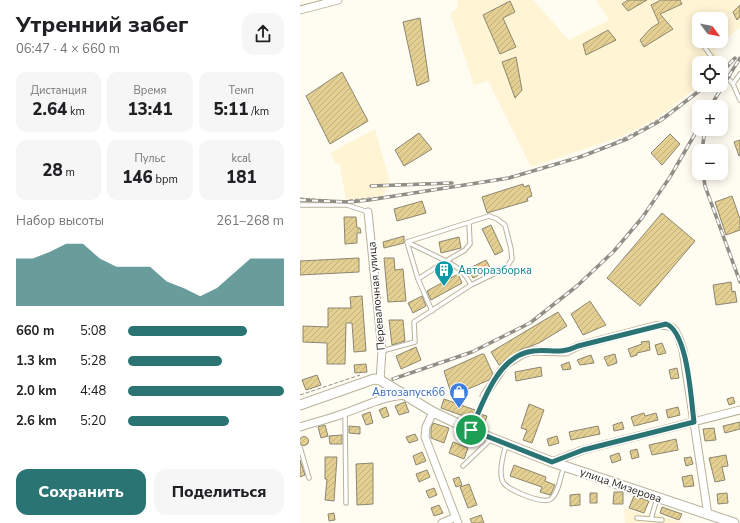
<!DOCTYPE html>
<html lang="ru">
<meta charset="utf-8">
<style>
:root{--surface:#fff;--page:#f6f6f6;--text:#202124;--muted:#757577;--accent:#2a7473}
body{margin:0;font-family:"Nunito Sans",sans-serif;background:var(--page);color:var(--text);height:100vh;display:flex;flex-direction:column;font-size:15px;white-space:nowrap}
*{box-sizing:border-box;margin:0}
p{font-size:13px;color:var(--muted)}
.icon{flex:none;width:22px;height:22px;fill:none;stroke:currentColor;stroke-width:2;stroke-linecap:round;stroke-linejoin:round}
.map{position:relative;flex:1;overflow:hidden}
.drawer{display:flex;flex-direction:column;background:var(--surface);width:300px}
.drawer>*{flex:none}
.needle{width:26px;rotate:122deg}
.buttons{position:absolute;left:392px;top:12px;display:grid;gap:8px}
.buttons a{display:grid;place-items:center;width:36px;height:36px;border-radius:8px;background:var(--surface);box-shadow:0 2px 10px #0003;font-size:20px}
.pin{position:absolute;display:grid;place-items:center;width:34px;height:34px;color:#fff;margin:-17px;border:2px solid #fff;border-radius:50%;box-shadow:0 1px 4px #0007}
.round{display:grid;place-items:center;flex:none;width:42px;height:42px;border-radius:12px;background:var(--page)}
.overview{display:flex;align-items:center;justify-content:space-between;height:68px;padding:0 16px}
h1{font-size:22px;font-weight:800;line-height:30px}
.metrics{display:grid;grid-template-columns:repeat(3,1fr);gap:6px;height:68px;padding:4px 16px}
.metrics div{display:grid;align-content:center;border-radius:10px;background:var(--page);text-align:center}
.metrics b{font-size:17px;font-weight:800}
.metrics small{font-size:11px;font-weight:400}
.metrics p{font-size:11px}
.chart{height:112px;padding:8px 16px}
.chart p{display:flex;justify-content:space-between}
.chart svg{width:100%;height:72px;margin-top:4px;fill:var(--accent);opacity:.7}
.button{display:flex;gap:8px;margin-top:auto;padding:8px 16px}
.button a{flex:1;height:46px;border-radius:12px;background:var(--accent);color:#fff;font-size:16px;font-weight:800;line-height:46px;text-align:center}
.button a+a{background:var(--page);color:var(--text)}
ul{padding:0 16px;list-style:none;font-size:13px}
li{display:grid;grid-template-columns:64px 48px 1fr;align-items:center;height:30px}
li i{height:10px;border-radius:5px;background:var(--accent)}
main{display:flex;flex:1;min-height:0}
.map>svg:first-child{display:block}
</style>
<main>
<section class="drawer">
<div class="overview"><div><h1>Утренний забег</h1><p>06:47 · 4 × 660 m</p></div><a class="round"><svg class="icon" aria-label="share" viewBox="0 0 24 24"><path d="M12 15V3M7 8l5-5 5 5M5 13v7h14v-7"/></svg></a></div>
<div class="metrics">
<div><p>Дистанция</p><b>2.64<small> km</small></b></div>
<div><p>Время</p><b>13:41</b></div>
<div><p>Темп</p><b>5:11<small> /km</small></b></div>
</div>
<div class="metrics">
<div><b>28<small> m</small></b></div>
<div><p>Пульс</p><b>146<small> bpm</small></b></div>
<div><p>kcal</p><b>181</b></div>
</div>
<div class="chart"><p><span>Набор высоты</span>261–268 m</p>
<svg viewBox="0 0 160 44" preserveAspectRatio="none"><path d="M0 44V15L10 15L20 11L30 6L40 6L50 15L60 20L70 20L80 20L90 29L100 33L110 38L120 33L130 24L140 15L150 15L160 15V44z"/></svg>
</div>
<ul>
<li><b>660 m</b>5:08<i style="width:76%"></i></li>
<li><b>1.3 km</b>5:28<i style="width:60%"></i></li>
<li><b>2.0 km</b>4:48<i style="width:100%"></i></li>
<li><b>2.6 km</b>5:20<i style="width:65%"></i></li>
</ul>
<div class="button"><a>Сохранить</a><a>Поделиться</a></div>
</section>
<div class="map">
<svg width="440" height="523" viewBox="0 0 440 523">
<defs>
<pattern id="building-hatch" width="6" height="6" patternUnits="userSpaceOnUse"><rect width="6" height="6" fill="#e2cf91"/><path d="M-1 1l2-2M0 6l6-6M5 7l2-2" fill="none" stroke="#c2b17c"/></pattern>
</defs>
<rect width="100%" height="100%" fill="#fffcf2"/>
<path fill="#fff5d5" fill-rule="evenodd" d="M158 0H233L269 40 309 20 296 0H440V27L414 50 424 66 421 68V63H399L400 85 356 119 323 136 231 167 188 81 174 85 150 13 157 9ZM399 19H421V41H399Z
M75 129 90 182 83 196 46 200 39 163 36 164 30 153Z
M324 508 345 515 355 514 384 523H325Z"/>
<path fill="url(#building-hatch)" stroke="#8d8670" d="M328 0H347L328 11 322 4Z
M361 0H380L382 4 360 14 373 29 344 47 340 40 351 28 359 23 351 5Z
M210 1 215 12 203 18 216 47 200 54 183 15Z
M440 5V17L437 20 433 12Z
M120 18 129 81 117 86 103 22Z
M308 30 316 40 286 55 283 44Z
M216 57 222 90 215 98 202 62Z
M42 72 68 121 30 144 6 96Z
M119 133 132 149 104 166 95 150Z
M370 134 380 144 362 165 351 153Z
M440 140V155L439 156 434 142Z
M223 184 224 187 229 185 232 196 227 198 228 201 187 213 182 197Z
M432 196 440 219V230L426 235 415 202Z
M122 201 126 213 97 221 94 209Z
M362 213 395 241 340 306 307 278Z
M44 217H56L57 228H60L61 233H57V243L45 244Z
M191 225 203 251 195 255 182 229Z
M104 236V243L84 248 83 242Z
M159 237 161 248 141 253 139 242Z
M59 258V272L0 275V261Z
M84 258H94L95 270 103 269 106 301 88 302Z
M186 260 191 269 173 278 168 269Z
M158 274 162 283 131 300 127 291Z
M431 282 432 292 435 291 437 302 416 305 413 285Z
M62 296 66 351 54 352 52 323H46L45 364H27V343L3 342V326L28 327V308H51L50 297Z
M122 296 126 306 113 313 108 303Z
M290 301 306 325 283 335 271 314Z
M258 312 267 326 239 343 220 350 199 365 191 352Z
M89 320H103L105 341 92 345Z
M349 341 350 350 337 353V355L331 357 328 349 342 344 341 342Z
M362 343 366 353 358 355 355 345Z
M116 347 121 360 101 369 96 356Z
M182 354H184L193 374 189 380 152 396 144 371Z
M315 354 317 363 308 366 304 357Z
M291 355 294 363 280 365 277 360Z
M269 362 271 369 263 370 261 365Z
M66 364 67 372 55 373 54 365Z
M241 367 242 376 216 381 215 372Z
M377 368 379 378 371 379 369 370Z
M17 375 21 385 6 390 2 380Z
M433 397 435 403 429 405 427 399Z
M144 399 175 410 172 419 141 408Z
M105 402 109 412 99 415 95 406Z
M229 404 244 410 232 443 223 440 227 430 221 428Z
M86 407 89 416 83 418 79 410Z
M378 407 380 415 368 418 366 410Z
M70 412 73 423 66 425 62 415Z
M344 413 345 416 356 413 358 420 334 426 331 417Z
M180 414 187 416 185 422 178 420Z
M322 422 324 429 314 431 313 425Z
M440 422V429L425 433 423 426Z
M133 423 149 428 144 443 131 438V428Z
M25 425 28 436 21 438 18 427Z
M49 426 60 427V434L49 433Z
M298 426 300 434 271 440 269 432Z
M414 428 416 440 405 441 403 429Z
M115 434 118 440 109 443 106 437Z
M42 435V444H30L29 436Z
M257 436 259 443 249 446 247 439Z
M-0.5 441a4.5 4.5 0 1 1 9 0a4.5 4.5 0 1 1-9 0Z
M376 439 378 450 352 455 349 445Z
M153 442 168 448 164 459 149 453Z
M337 449 339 457 332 459 330 451Z
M122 452 126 461 116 465 113 456Z
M319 453 321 460 312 463 310 456Z
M426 455 428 466 422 467 425 480 415 482 409 458Z
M25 457H37L34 501 25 500 27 479H25Z
M391 457 393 464 386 466 384 458Z
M0 460 5 475 0 477Z
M73 463V504L57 505 56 464Z
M214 465 246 477 245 481 255 485 251 494 250 495 240 492 242 487 210 476Z
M127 470 130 477 119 482 116 474Z
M392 475 394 486 384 487 382 477Z
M159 477 162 485 156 487 153 479Z
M169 484 177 505 168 508 160 487Z
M134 488 137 495 129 498 126 491Z
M314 492H323V504H313Z
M290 493H297V503H290Z
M427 493 428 503 418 504 417 494Z
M280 494V505L270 506V495Z
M334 496 349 501 344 513 329 508Z
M139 505 143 513 134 516 131 508Z
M362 507 382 514 379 520 360 513Z
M34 513 35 520 29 521 28 514Z
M181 515 184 523H172L170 519Z"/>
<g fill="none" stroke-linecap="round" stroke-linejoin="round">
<defs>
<path id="service" d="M400 41 416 63
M421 70 433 84
M440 74 433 84 440 100
M0 205H47L68 212
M107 242 146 261 165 250 170 244 169 223
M107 242 118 279 132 311
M118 279 146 261C158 267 165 273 171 285
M82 351 115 342 114 322 171 285 206 268 212 259 211 249 205 225 197 219 189 216 107 242
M45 413 46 503
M171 429 184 396
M206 445C203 455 198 473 203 482 207 490 244 505 251 499 259 492 260 477 264 467
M0 447 9 478
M163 466 191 439
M337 518 362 520
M351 519 357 498"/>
<path id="minor" d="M0 10 38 0
M68 212 82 351 80 380
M184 396 205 365 223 354 232 351 266 352 278 346 354 326C376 322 377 332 383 350L408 515
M133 412 126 427 125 437 158 523
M0 427C15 422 30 419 45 413 68 405 78 398 104 395
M252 462 283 450 440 410
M142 523 156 517"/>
<path id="tertiary" d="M0 405 74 379 80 380 133 412 171 430 252 462 434 523"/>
</defs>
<use href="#service" stroke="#b9b29b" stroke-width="5.5"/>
<use href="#minor" stroke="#b9b29b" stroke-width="9"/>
<use href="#tertiary" stroke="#b9b29b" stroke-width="11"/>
<path stroke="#959289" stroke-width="1" stroke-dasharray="4 2" stroke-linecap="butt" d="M431 74 440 60
M0 198 29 200
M49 200C170 189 311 168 405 85
M0 395 60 375"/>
<use href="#service" stroke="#fff" stroke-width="3.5"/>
<use href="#minor" stroke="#fff" stroke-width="7"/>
<use href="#tertiary" stroke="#fff" stroke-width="9"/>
<defs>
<path id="rail" d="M421 73 435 58
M410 107 440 58
M402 151 405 129
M403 173 405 186 440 282
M71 186 152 183
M0 200 50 202 69 200 209 178 280 157 327 139 360 121 407 85
M93 379 172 352 230 323 277 286 314 251 342 218 370 177 399 127"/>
</defs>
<use href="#rail" stroke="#918e85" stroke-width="3.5"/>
<use href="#rail" stroke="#fff" stroke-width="2" stroke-dasharray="6" stroke-linecap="butt"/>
</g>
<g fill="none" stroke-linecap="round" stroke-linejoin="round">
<defs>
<path id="route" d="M366 324C388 332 391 400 394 422L283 450 252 462 171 430C183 402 198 355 233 351 252 349 259 355 278 346Z"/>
</defs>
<use href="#route" stroke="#fff" stroke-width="8"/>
<use href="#route" stroke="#2a7473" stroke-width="5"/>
</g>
<defs>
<symbol id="building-pin" viewBox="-11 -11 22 30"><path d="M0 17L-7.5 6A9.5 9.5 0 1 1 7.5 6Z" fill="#0f9aa8" stroke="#fff"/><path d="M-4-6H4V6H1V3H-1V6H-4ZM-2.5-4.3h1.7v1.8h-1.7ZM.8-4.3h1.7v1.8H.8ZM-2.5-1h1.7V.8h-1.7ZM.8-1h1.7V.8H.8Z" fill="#fff"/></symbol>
<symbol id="shop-pin" viewBox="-11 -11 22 30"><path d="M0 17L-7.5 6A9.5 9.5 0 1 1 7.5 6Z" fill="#3f7fe0" stroke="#fff"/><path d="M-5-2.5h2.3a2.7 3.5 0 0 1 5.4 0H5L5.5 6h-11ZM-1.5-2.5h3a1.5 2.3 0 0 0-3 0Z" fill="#fff"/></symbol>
</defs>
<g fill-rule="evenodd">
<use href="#building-pin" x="133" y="259" width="22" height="30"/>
<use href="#shop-pin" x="148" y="381" width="22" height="30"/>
</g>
<g text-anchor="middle" stroke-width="3.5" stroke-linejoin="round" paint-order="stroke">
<g font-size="11" fill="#0d838f" stroke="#fff" text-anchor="start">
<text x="158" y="274">Авторазборка</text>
</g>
<g font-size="11" fill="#221f17" stroke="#fff">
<text transform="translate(76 296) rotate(-95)" y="4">Перевалочная улица</text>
<text transform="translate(321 485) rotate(19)" y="4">улица Мизерова</text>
</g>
<g font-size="11" fill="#366cbe" stroke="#fff" text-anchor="end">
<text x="145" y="396">Автозапуск66</text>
</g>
</g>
</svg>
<div class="buttons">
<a><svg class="needle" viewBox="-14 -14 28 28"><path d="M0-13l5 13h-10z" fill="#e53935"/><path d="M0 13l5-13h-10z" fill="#757577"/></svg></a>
<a><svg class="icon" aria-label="locate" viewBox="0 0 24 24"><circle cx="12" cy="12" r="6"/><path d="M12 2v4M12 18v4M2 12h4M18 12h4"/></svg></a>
<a>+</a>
<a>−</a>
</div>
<div class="pin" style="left:171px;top:430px;background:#1e9e55"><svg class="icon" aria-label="arrive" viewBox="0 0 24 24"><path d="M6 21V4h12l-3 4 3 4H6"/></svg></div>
</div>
</main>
